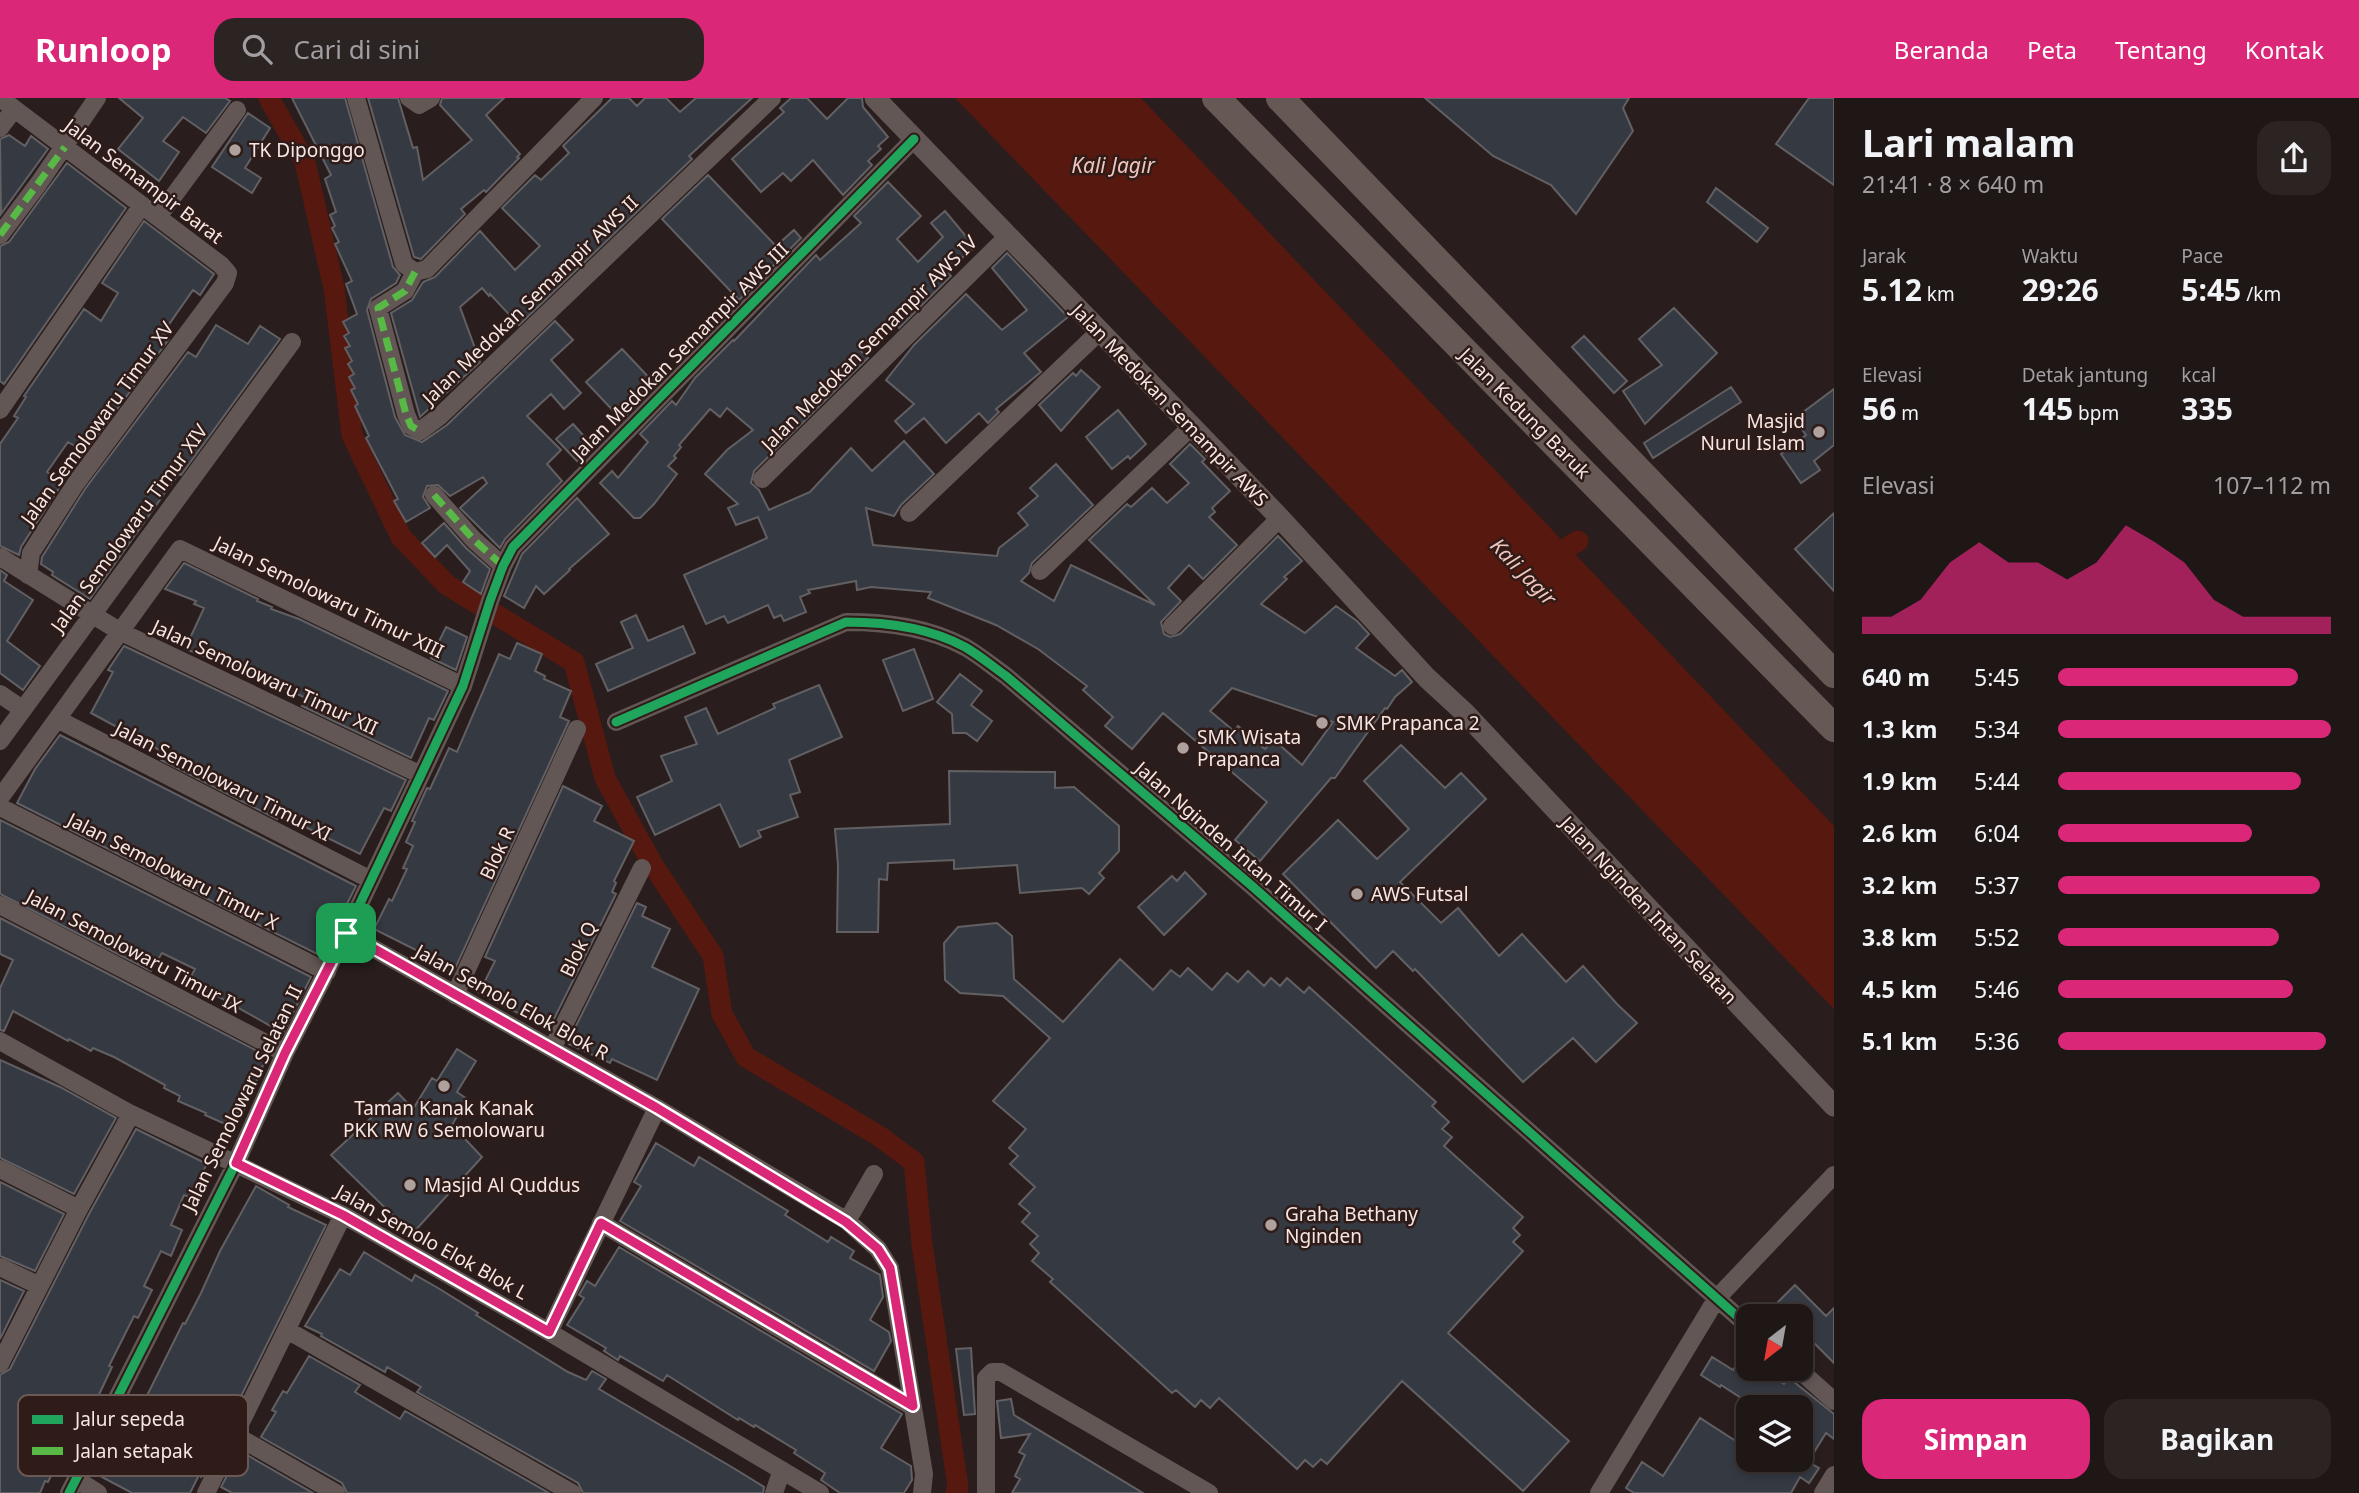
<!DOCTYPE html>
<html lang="id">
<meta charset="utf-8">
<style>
:root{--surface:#1f1616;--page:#2c2323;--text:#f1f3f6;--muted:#a19fa1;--line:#3c3535;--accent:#db2777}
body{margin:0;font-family:"Noto Sans",sans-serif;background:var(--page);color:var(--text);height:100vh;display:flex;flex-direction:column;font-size:26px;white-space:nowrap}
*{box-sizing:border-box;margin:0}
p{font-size:23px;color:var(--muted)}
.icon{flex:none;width:38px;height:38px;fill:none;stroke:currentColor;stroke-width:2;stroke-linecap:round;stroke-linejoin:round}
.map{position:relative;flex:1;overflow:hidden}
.panel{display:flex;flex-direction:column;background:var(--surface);width:525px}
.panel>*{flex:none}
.needle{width:46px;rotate:211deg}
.buttons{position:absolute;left:1736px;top:1206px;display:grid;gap:14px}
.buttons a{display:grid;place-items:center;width:77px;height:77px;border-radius:14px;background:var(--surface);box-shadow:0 4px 10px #0003,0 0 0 2px var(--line);font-size:35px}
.pin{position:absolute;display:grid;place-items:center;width:60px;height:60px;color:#fff;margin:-30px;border-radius:14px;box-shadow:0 4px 10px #0006}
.round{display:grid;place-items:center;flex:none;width:74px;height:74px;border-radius:21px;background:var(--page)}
.headline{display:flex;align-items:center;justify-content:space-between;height:119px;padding:0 28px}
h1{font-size:38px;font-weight:700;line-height:52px}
.figures{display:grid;grid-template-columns:repeat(3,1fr);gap:10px;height:119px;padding:7px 28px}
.figures div{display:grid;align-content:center}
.figures b{font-size:30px;font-weight:700}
.figures small{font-size:19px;font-weight:400}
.figures p{font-size:19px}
.chart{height:196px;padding:14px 28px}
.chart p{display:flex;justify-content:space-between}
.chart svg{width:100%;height:126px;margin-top:7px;fill:var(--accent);opacity:.7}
.cta{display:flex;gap:14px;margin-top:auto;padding:14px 28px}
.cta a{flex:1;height:80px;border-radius:21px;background:var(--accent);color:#fff;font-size:28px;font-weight:700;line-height:80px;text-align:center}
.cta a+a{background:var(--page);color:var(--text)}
ul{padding:0 28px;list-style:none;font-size:23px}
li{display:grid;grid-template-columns:112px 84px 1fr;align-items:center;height:52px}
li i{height:18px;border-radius:9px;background:var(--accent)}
header{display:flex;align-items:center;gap:42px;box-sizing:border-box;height:98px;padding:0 35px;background:var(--accent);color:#fff}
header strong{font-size:33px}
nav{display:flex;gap:38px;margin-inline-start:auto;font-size:24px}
.search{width:490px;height:63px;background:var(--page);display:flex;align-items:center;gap:18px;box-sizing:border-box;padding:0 24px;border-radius:21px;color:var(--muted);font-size:26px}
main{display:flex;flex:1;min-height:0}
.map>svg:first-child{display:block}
</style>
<header>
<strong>Runloop</strong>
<div class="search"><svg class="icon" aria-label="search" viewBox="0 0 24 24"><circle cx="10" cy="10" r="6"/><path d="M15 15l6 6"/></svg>Cari di sini</div>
<nav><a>Beranda</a><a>Peta</a><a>Tentang</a><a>Kontak</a></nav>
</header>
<main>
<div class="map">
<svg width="1834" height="1395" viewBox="0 0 1834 1395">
<rect width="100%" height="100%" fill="#291e1d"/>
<path fill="#57180f" d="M955 0H1141L1834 728V911Z"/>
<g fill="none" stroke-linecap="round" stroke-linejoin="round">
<path stroke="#57180f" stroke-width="21" d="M269 0 305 64 334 190 352 337 401 439 447 487 574 564 605 680 653 767 713 858 722 916 746 959 879 1038 914 1064 922 1146 958 1389 956 1395
M1544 464 1578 443"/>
</g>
<path fill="#353942" stroke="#626063" stroke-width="2" fill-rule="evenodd" d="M119 0H225L230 3 206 35 183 19 163 43 179 54 159 83 118 51 143 20Z
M292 0H345L393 169 400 177 396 185 371 201 367 212 395 319 405 337 422 344 447 327 555 223 573 242 551 262 581 295 564 311 551 296 527 318 561 352 547 366 562 383 505 441 500 450 460 410 487 385 483 379 450 398 438 387 427 388 423 399 430 410 406 424 394 403 398 401 366 340 369 338 355 308 358 306 351 292 355 290 349 279 354 276 348 266 352 263 345 250 350 248 344 238 349 235 343 224 357 216 346 186 352 183 335 146 339 144 332 130 335 128 330 117 336 114 325 81 331 77Z
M368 0H398L413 50 417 49 423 82 472 42 440 7 442 0H504L486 17 520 56 517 59 519 60 486 94 484 92 461 111 465 116 421 161 414 159Z
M612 0H629L637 8 645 0H666L680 14 696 0H752L689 58 692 61 519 227 490 196 489 198 482 190 460 209 480 264 420 319 391 215 412 202 423 184 435 179 480 133 515 172 540 148 502 110 535 77 541 82 569 55 563 48Z
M791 0H807L827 21 848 0H862L863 9 888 39 878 48 881 51 868 63 872 67 843 97 813 62 791 83 783 75 761 94 732 61 784 14 780 10Z
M1425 0H1629L1623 10 1633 33 1576 116 1551 87 1493 58Z
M1809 0H1834V87L1776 46Z
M248 15 270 30 245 70 261 80 252 95 212 69Z
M9 37 25 48 31 38 48 51 1 116 0 41Z
M67 65 126 110 4 286 0 283V148L9 144Z
M708 77 776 148 794 132 801 140 739 202 662 121Z
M888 84 921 118 897 141 918 164 943 139 931 125 945 113 975 149 946 173 951 178 899 230 891 221 858 250 868 260 754 373 751 385 759 392 769 412 810 394 851 350 872 373 904 343 934 376 901 407 894 418 866 410 873 447 997 458 999 450 1028 427 1018 415 1038 398 1030 390 1056 366 1093 407 1032 465 1029 475 1021 483 1054 503 1071 467 1155 507 1089 442 1127 406 1131 409 1152 390 1167 405 1189 385 1170 366 1190 346 1205 361 1202 364 1230 393 1212 410 1215 414 1209 419 1237 447 1203 481 1189 467 1168 490 1181 503 1161 524 1164 536 1170 539 1180 536 1278 438 1302 463 1284 479 1287 481 1261 506 1305 535 1336 508 1357 523 1369 536 1356 550 1395 578 1402 572 1412 584 1395 599 1387 611 1385 610 1335 680H1331L1260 763 1235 742 1267 704 1163 615 1132 651 1105 628 1113 619 1083 592 1087 588 1038 551 996 527 928 500 931 494 871 489 857 492 856 483 808 492 810 495 800 499 806 514 784 523 781 517 774 520 768 507 728 525 724 518 706 526 684 477 767 440 758 419 736 427 728 410 738 406 705 376 727 352 753 332 727 310 720 319 710 311 679 347 681 349 674 358 676 360 668 368 677 376 654 406 640 420H634L600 385 612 373 618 380 648 344 640 336 672 303 676 307 695 280 733 242 734 243 816 157 820 162 861 125 854 118ZM1232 590 1333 624 1302 667 1273 641 1265 651 1238 628 1234 633 1210 613Z
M1716 90 1768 130 1757 144 1707 104Z
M144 123 214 176 200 197 193 192 163 235 169 241 85 354 68 344 47 374 63 384 21 449 19 457 0 448V346L18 320 14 318 26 299 24 298 84 211 101 223 118 195 102 185Z
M1007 155 1068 219 1024 255 1041 274 996 311 999 314 988 325 979 315 946 345 924 320 906 335 895 323 914 306 886 282 914 247 966 196 1002 232 1027 212 992 170Z
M1674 210 1717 255 1645 326 1623 293 1662 267 1639 241Z
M216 227 248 246 260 228 280 241 181 377 179 376 169 389 90 501 52 477 53 474 41 466 42 459 85 391 188 254 196 259Z
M1584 238 1627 283 1614 295 1572 249Z
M622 251 656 287 622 322 586 284Z
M1081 272 1100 289 1061 333 1039 307 1073 275 1076 278Z
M1731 289 1741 304 1653 360 1644 345Z
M1834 291V347L1814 363 1820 372 1801 385 1781 356 1806 337 1794 321Z
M1118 312 1146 346 1130 361 1128 358 1112 371 1086 339Z
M573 326 593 348 577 363 556 341Z
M577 400 609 436 569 471 570 472 544 496 536 488 524 510 504 498 522 456Z
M1834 415V493L1795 451Z
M444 425 466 450 490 471 481 496 463 484 470 473 447 447 435 459 422 445Z
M184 465 258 501 257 503 272 509 271 511 299 521 448 593 434 622 429 620 411 660 302 608 306 600 286 591 287 588 210 557 209 560 185 551 204 510 194 506 196 503 165 491Z
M0 472 7 477 4 483 33 502 7 543 40 568 23 592 0 575Z
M636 517 648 543 683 528 695 555 608 593 596 566 633 550 621 524Z
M446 529 467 539 456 572 431 560Z
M517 545 542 556 535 573 545 578 544 581 571 593 560 619 569 623 453 875 418 859 420 854 374 831 389 801 392 803 407 771 403 770 413 748 406 744 415 724 412 723 427 690 430 691 449 650 457 654 499 556 510 561Z
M124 548 406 682 391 713 384 710 360 756 279 716 277 721 161 662 165 655 91 615 113 574 108 572Z
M914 551 933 601 903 613 883 562Z
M960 576 982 593 971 607 992 623 977 643 966 635H953L952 616 937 604Z
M819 587 842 639 789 662 800 694 790 697 798 719 758 733 761 739 740 749 720 706 655 737 637 699 672 683 661 658 697 646 685 619 706 610 718 636 775 610 773 606Z
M60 637 356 788 321 858 17 705 35 671Z
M1401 647 1445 690 1461 675 1486 701 1400 784 1441 825 1458 810 1499 858 1522 836 1566 884 1583 868 1617 906 1637 925 1596 964 1573 940 1523 984 1415 871 1413 873 1393 853 1376 870 1283 776 1338 722 1377 761 1409 731 1364 683Z
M949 673 1055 674V690L1074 689 1119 728V753L1099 775 1104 780 1089 796 1082 790 1020 795 1017 767 954 771V762L888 765 887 782 879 781 878 834H837L838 767 835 731 950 726Z
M563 688 602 708 594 723 634 743 614 783 616 785 612 794 616 796 549 931 479 895 495 863 485 859Z
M0 722 311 879 283 935 189 882 195 871 162 855 151 873 0 796Z
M1185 774 1206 796 1164 837 1138 809 1172 778 1177 783Z
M637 805 646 809 642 818 670 831 652 869 699 891 657 982 612 961 610 965 569 946 572 941 570 940Z
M0 820 267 958 242 1017 238 1015 235 1022 228 1020 225 1026 205 1017 206 1015 178 1003 180 998 164 990 165 987 114 959 93 950 91 953 69 941 68 943 13 913 4 933 0 932V890L13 862 0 856Z
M997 825 1012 838 1014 881 1063 924 1120 861 1153 892 1171 872 1180 879 1188 870 1212 892 1227 875 1238 884 1248 873 1264 888 1271 880 1280 888 1287 880 1304 895 1309 889 1436 1004 1432 1008 1449 1024 1442 1031 1452 1039 1444 1048 1523 1119 1513 1130 1520 1137 1513 1144 1523 1153 1448 1235 1569 1343 1523 1393 1402 1283 1327 1366 1321 1361 1313 1369 1305 1362 1297 1371 1219 1300 1210 1310 1201 1302 1195 1309 1176 1292 1172 1295 1050 1184 1053 1181 1032 1163 1039 1155 1030 1146 1038 1138 1022 1124 1030 1115 1019 1106 1035 1089 1010 1066 1018 1058 1009 1050 1026 1031 993 1003 1050 940 1003 898 960 895 945 882 944 845 958 829Z
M457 951 476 963 457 994 467 1001 452 1027 482 1059 412 1136 331 1057 398 995 413 1011 432 980 437 983Z
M0 962 60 989 116 1020 74 1096 0 1060Z
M136 1031 207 1066 189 1099 184 1097 171 1127 182 1132 171 1158 161 1153 144 1188 152 1192 138 1220 134 1218 109 1268 112 1269 75 1347 68 1343 48 1384 45 1383 40 1395H0V1277L10 1271 89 1116Z
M656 1045 694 1068 699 1059 788 1113 785 1117 828 1144 831 1139 854 1153 850 1160 880 1177 883 1199 870 1222 889 1234 891 1243 874 1273 620 1123 641 1088 634 1084Z
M0 1084 64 1116 35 1173 0 1158Z
M256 1088 289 1107 288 1109 326 1127 201 1379 199 1377 190 1395H132L102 1379 119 1345 123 1346 183 1225 185 1226 201 1195 220 1153Z
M619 1149 902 1316 881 1350 911 1368 912 1382 904 1395H840L821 1382 825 1375 794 1355 796 1352 755 1327 754 1329 739 1320 738 1322 667 1277 663 1283 620 1258 618 1262 604 1253 606 1250 567 1227 584 1200 579 1197 587 1183 595 1188Z
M364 1154 412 1183 415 1177 438 1190 478 1215 476 1217 568 1274 586 1282 592 1273 606 1281 599 1291 735 1371 764 1389 763 1395H583L578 1385 417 1294 421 1289 387 1269 385 1274 321 1238 322 1236 305 1228 340 1171 350 1177Z
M0 1182 24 1193 0 1241Z
M1795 1187 1826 1218 1834 1210V1265L1808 1239 1801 1246V1218H1786L1775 1207Z
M1748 1249V1270H1760L1784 1286 1789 1280 1834 1316V1341L1826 1335 1808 1364 1819 1370 1809 1385 1800 1379 1791 1395H1634L1626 1390 1642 1364 1663 1378 1700 1320 1748 1351V1362H1801V1309H1755L1721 1287 1720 1289 1701 1277 1712 1259 1733 1272Z
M971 1250 975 1316 964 1317 956 1251Z
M309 1258 360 1287 355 1294 400 1321 405 1313 549 1395H347L342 1385 261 1339 276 1314 272 1312 283 1293 287 1295Z
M1011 1301 1014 1317 1143 1395H1012L1020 1381 1015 1378 1025 1357 1019 1354 1030 1336 1001 1340 997 1303Z
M240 1353 313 1395H232L221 1389Z"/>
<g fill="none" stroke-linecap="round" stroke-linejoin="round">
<path stroke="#635755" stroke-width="18" d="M0 0 221 167 228 175 225 185 76 385 31 455 28 477
M356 0 404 166 415 174 427 171 594 0
M409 0 419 7 431 0
M0 30 14 11
M158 119 237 12
M0 137 39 85 97 0
M415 174 405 193 378 210 406 316 411 328 420 333 440 318 772 0
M0 312 142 107
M762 381 1007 139
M434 397 474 442 503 468
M909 415 1099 234
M0 459 119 533 421 677
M1040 473 1191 329
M1172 528 1280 420
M0 596 22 611
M57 621 371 782
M616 624 846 524C887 524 928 529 965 549 979 557 992 568 1006 578L1252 788 1748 1228
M0 643 292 244
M0 700 180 451 463 588
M0 709 327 874
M0 807 285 955
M346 835 657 1010 847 1123 878 1151 890 1170 924 1376 922 1395
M455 897 577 631
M0 943 131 1016 343 1117 549 1234 820 1395
M552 951 642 770
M0 1071 79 1111
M847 1123 874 1076
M601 1125 913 1309
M0 1169 40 1188
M287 1232 572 1395
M549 1234 657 1010
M0 1266 79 1111 131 1016
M1797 1270 1834 1303
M235 1337 336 1395
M76 1381 98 1395
M69 1395 236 1065 285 955 346 835 421 677 463 588 490 503 503 468 513 449 914 41
M206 1395 343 1117
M774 1395 782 1372
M986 1395V1280L992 1274H1001L1209 1395
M1599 1395 1717 1200 1834 1077
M1823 1395 1834 1377"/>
<path stroke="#635755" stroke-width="21" d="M875 0 1280 420 1427 580 1465 615 1834 1008"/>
<path stroke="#655855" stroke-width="28" d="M1216 0 1834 630
M1280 0 1834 576"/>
<path stroke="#58b947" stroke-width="7" stroke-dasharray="14 7" stroke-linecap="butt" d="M0 137 65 49
M415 174 405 193 378 210 406 316 411 328 420 333
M434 397 474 442 503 468"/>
<defs>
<path id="cycleway" d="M616 624 846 524C887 524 928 529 965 549 979 557 992 568 1006 578L1252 788 1748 1228
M69 1395 236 1065 285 955 346 835 421 677 463 588 490 503 503 468 513 449 914 41"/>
</defs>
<use href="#cycleway" stroke="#2f1b17" stroke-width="13"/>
<use href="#cycleway" stroke="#20a55d" stroke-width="9"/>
</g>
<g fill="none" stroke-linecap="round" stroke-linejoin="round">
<defs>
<path id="route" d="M346 835 657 1010 846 1124 878 1151 890 1170 913 1308 601 1125 549 1234 343 1117 236 1065 285 955Z"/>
</defs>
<use href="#route" stroke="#fff" stroke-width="14"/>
<use href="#route" stroke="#db2777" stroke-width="9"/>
</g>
<g fill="#aea19e" stroke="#2f1b17" stroke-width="2.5">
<circle cx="235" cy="52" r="7"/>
<circle cx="1819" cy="334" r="7"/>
<circle cx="1322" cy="625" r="7"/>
<circle cx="1183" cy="650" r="7"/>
<circle cx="1357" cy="796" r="7"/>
<circle cx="444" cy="988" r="7"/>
<circle cx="410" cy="1087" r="7"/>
<circle cx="1271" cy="1127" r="7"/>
</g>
<g text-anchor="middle" stroke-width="5" stroke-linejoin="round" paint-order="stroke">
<g font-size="19" fill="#f5e7e4" stroke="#2f1b17" text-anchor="start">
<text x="249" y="59">TK Diponggo</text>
<text x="1805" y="330" text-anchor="end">Masjid<tspan x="1805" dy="22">Nurul Islam</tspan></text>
<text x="1336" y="632">SMK Prapanca 2</text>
<text x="1197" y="646">SMK Wisata<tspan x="1197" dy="22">Prapanca</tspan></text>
<text x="1371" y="803">AWS Futsal</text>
<text x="444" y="1017" text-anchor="middle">Taman Kanak Kanak<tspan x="444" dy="22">PKK RW 6 Semolowaru</tspan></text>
<text x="424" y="1094">Masjid Al Quddus</text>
<text x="1285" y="1123">Graha Bethany<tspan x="1285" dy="22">Nginden</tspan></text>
</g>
<g font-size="19" fill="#f5e7e4" stroke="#2f1b17">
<text transform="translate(144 83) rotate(37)" y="7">Jalan Semampir Barat</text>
<text transform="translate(530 202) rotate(-44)" y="7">Jalan Medokan Semampir AWS II</text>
<text transform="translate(869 245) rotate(-45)" y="7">Jalan Medokan Semampir AWS IV</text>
<text transform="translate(680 253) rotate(-45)" y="7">Jalan Medokan Semampir AWS III</text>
<text transform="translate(1170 307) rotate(46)" y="7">Jalan Medokan Semampir AWS</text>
<text transform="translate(1525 315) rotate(45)" y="7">Jalan Kedung Baruk</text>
<text transform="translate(97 325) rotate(-54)" y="7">Jalan Semolowaru Timur XV</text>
<text transform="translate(129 430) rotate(-54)" y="7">Jalan Semolowaru Timur XIV</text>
<text transform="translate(329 499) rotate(26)" y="7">Jalan Semolowaru Timur XIII</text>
<text transform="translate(265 579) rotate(25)" y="7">Jalan Semolowaru Timur XII</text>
<text transform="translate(223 683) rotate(27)" y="7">Jalan Semolowaru Timur XI</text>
<text transform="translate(1231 748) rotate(41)" y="7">Jalan Nginden Intan Timur I</text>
<text transform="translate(497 755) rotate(-65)" y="7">Blok R</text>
<text transform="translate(173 773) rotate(27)" y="7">Jalan Semolowaru Timur X</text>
<text transform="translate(1649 812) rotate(47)" y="7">Jalan Nginden Intan Selatan</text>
<text transform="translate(578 851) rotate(-64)" y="7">Blok Q</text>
<text transform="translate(134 853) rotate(28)" y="7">Jalan Semolowaru Timur IX</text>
<text transform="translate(512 904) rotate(29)" y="7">Jalan Semolo Elok Blok R</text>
<text transform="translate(242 1000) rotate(-64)" y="7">Jalan Semolowaru Selatan II</text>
<text transform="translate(432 1144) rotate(29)" y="7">Jalan Semolo Elok Blok L</text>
</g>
<g font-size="21" font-style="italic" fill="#f1c4bc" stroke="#2f1b17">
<text x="1113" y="75">Kali Jagir</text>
<text transform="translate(1523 474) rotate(46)" y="7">Kali Jagir</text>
</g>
</g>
<rect x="18" y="1297" width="230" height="81" rx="10" fill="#2f1b17" stroke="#6a5854" stroke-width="2"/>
<rect x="32" y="1317" width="31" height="9" fill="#20a55d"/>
<rect x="32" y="1349" width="31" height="8" fill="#58b947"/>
<g font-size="19" fill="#f5e7e4">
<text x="75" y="1328">Jalur sepeda</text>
<text x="75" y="1360">Jalan setapak</text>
</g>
</svg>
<div class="buttons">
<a><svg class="needle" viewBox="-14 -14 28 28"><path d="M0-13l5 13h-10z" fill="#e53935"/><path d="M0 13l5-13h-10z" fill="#a19fa1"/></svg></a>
<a><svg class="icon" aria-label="layers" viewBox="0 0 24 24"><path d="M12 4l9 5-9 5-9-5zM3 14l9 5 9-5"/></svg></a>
</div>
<div class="pin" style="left:346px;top:835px;background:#1e9e55"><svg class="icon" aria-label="arrive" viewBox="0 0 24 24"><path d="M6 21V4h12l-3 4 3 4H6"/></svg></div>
</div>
<section class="panel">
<div class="headline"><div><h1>Lari malam</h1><p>21:41 · 8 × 640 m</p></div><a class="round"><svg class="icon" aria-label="share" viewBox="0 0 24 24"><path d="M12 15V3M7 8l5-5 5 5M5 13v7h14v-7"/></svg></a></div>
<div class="figures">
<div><p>Jarak</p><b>5.12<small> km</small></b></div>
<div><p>Waktu</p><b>29:26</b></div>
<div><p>Pace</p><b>5:45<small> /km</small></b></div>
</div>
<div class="figures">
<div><p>Elevasi</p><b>56<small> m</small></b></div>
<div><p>Detak jantung</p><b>145<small> bpm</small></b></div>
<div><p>kcal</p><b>335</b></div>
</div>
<div class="chart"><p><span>Elevasi</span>107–112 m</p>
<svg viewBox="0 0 160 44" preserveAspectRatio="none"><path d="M0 44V38L10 38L20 32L30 19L40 12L50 19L60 19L70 25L80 19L90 6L100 12L110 19L120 32L130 38L140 38L150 38L160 38V44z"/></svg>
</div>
<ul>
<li><b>640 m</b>5:45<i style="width:88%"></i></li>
<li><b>1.3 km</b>5:34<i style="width:100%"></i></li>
<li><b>1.9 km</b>5:44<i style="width:89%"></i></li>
<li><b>2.6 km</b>6:04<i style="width:71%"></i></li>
<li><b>3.2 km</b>5:37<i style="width:96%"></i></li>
<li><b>3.8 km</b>5:52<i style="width:81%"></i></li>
<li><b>4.5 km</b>5:46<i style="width:86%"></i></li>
<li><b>5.1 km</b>5:36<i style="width:98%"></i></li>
</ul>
<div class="cta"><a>Simpan</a><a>Bagikan</a></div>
</section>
</main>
